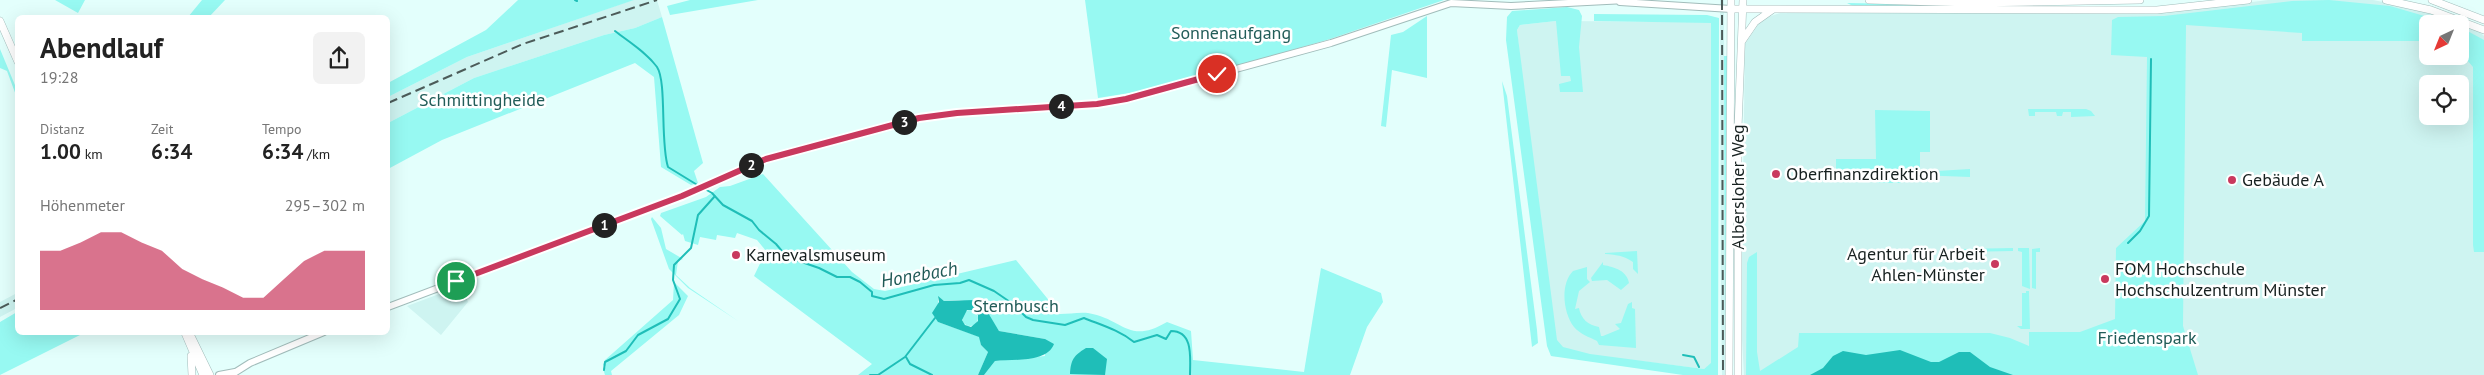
<!DOCTYPE html>
<html lang="de">
<meta charset="utf-8">
<style>
:root{--surface:#fff;--page:#f2f2f2;--text:#222;--muted:#767676;--accent:#c9395e}
body{margin:0;font-family:"PT Sans",sans-serif;background:var(--page);color:var(--text);height:100vh;display:flex;flex-direction:column;font-size:19px;white-space:nowrap}
*{box-sizing:border-box;margin:0}
p{font-size:16px;color:var(--muted)}
.icon{flex:none;width:28px;height:28px;fill:none;stroke:currentColor;stroke-width:2;stroke-linecap:round;stroke-linejoin:round}
.map{position:relative;flex:1;overflow:hidden}
.drawer{position:absolute;left:15px;top:15px;width:375px;height:320px;display:flex;flex-direction:column;background:var(--surface);border-radius:8px;box-shadow:0 5px 20px #0002}
.drawer>*{flex:none}
.needle{width:32px;rotate:223deg}
.fabs{position:absolute;left:2419px;top:15px;display:grid;gap:10px}
.fabs a{display:grid;place-items:center;width:50px;height:50px;border-radius:8px;background:var(--surface);box-shadow:0 5px 20px #0002;font-size:25px}
.pin{position:absolute;display:grid;place-items:center;width:42px;height:42px;color:#fff;margin:-21px;border:2px solid #fff;border-radius:50%;box-shadow:0 1px 5px #0007}
.km{position:absolute;width:25px;height:25px;margin:-12px;border-radius:50%;background:#222;color:#fff;font-size:14px;line-height:25px;text-align:center}
.round{display:grid;place-items:center;flex:none;width:52px;height:52px;border-radius:8px;background:var(--page)}
.summary{display:flex;align-items:center;justify-content:space-between;height:85px;padding:0 25px}
h1{font-size:28px;font-weight:700;line-height:38px}
.metrics{display:grid;grid-template-columns:repeat(3,1fr);gap:8px;height:85px;padding:5px 25px}
.metrics div{display:grid;align-content:center}
.metrics b{font-size:21px;font-weight:700}
.metrics small{font-size:14px;font-weight:400}
.metrics p{font-size:14px}
.chart{height:140px;padding:10px 25px}
.chart p{display:flex;justify-content:space-between}
.chart svg{width:100%;height:90px;margin-top:5px;fill:var(--accent);opacity:.7}
.map>svg:first-child{display:block}
</style>
<div class="map">
<svg width="2484" height="375" viewBox="0 0 2484 375">
<rect width="100%" height="100%" fill="#e3fffc"/>
<path fill="#cef4f1" fill-rule="evenodd" d="M633 0H657L662 17 635 28 604 35 474 78 388 123V97L467 57Z
M1720 0H1724L1725 375H1722L1721 297Z
M2268 0H2373L2418 9 2475 28 2484 36V375H1744L1741 322 1745 44 1762 19 1783 12 1957 13 2228 5ZM2428 24H2460V56H2428ZM2428 84H2460V116H2428Z
M1556 21 1711 22V364L1704 369 1640 361 1551 356 1517 30 1520 25Z
M458 287 462 288 468 302 441 335 407 306Z
M17 293V308L0 317V302Z"/>
<path fill="#97f9f2" d="M55 0H85L78 13Z
M202 0H225L209 17H188Z
M518 0H634L467 57 388 97V83L486 30Z
M690 0H758L670 15 667 6Z
M1085 0H1444L1330 39 1161 88 1098 98Z
M2329 0 2390 6 2452 24H2428L2427 41H2302V33L2186 25 2183 326 2198 375H1746L1747 263 1749 257 1757 252V352L1760 371 1798 347 1799 333H1990L2010 338 2029 346V332H2080L2115 319 2116 248 2145 221 2147 57 2111 55 2112 20 2118 17 2164 16 2292 1Z
M1847 3 2010 6H1853Z
M1567 7 1579 10 1582 16 1579 47 1583 92H1560L1559 84 1571 81 1570 76H1561L1556 21 1520 25 1517 30 1557 340 1563 347 1590 354 1704 369 1711 363V23L1594 21V14L1707 15 1719 18 1718 375H1683L1551 356 1547 346 1506 40 1507 17 1512 11Z
M1427 16V78L1392 70 1386 127 1381 126 1391 35 1403 32Z
M662 17 703 163 694 171 698 183 691 185 661 167 654 77 635 63 442 140 388 169V123L474 78 604 35 635 28Z
M2460 27 2484 40V252H2474L2473 245V67L2460 52Z
M0 49 17 90V98L7 71 0 68Z
M1724 56H1727L1725 357Z
M1502 81 1507 96 1537 330 1538 343 1532 347Z
M2028 109H2086L2091 111 2095 116 2071 117V112H2063L2062 116H2057L2056 112H2035V116H2029Z
M1875 110 1930 111V152H1920V172L1970 169V177L1916 175 1914 171 1903 169 1901 183H1877L1876 174 1836 173V159H1876Z
M763 174 852 272 874 289 885 291 1016 260 1060 314C1069 314 1079 312 1088 313 1124 319 1128 345 1167 322L1191 331 1193 360 1304 372 1321 268 1381 293 1383 302 1367 327 1350 375H984L995 361 1045 356V339L999 331C984 307 974 297 944 301L938 297V322L980 337 981 345 988 352 978 375H858L872 364 754 276 766 251 757 240 737 233 735 238 717 235 716 240 700 237 698 245 685 241 683 234 682 235 660 216 661 213 706 197 720 187 730 186Z
M652 217 661 228 666 249 683 259 678 261 676 275 690 288 738 321 688 288 669 269 651 219Z
M2013 248V251L1961 252V249Z
M2018 248H2029L2030 289 2022 286V252L2018 251Z
M2040 248V252H2036V289L2032 288V249Z
M1637 251 1638 274 1633 269V262C1623 255 1616 255 1605 254V253Z
M1603 262V265C1615 267 1627 271 1629 283L1621 290 1607 280 1592 281 1591 278Z
M1587 267V279L1590 282 1579 291 1575 309 1579 308C1581 319 1588 325 1599 327L1601 336H1603L1620 329 1615 324 1621 323 1628 304 1632 302V308L1635 309 1636 348 1599 345 1597 341C1589 337 1580 334 1574 327 1563 313 1560 284 1573 271Z
M674 282 688 296 679 315 611 371 612 375H605L603 368 606 367 603 365 605 360 673 300Z
M2026 291H2029L2030 329H2021L2017 326H2022V293H2026Z
M962 318a8 8 0 1 1 16 0a8 8 0 1 1-16 0Z
M17 312 18 332 84 333 0 375V322Z"/>
<path fill="#1fbeb8" fill-rule="evenodd" d="M938 296 944 301 974 300 987 311 999 331 1045 339 1054 344C1047 363 1013 359 995 361L984 375H978L988 352 981 345 979 337 938 322 932 313 939 302ZM967 310H972L978 315V321L971 327 965 325 962 320Z
M1086 348H1093L1107 359 1105 375 1070 374C1071 360 1073 356 1086 348Z
M1900 350 1931 362H1939L1959 352H1970L1990 367 2013 375H1810L1823 368 1833 356 1843 351 1866 355Z"/>
<g fill="none" stroke-linecap="round" stroke-linejoin="round">
<path stroke="#1fbeb8" stroke-width="2" d="M575 0 577 1
M615 31C629 42 646 52 657 67 667 82 660 143 668 167L699 186
M703 188 712 193 723 205 752 221 759 230 776 244 787 257 819 268 837 277H850L860 282 872 292V296L884 299 934 285 960 283 969 280 994 291 1013 304 1026 317 1033 320 1065 325 1084 318C1101 325 1119 330 1134 342L1157 335 1166 339 1171 331C1194 331 1190 359 1190 375
M2128 243 2140 231 2149 216 2151 59
M1683 355 1694 357 1699 367
M906 357 910 364 932 375
M604 370 605 362 626 351 638 335 668 319 680 299 673 280 674 265 691 248 698 215 715 196
M870 375H878
M878 375 905 357 935 318"/>
<defs>
<path id="tertiary" d="M1620 2 1731 9
M388 307 682 196 766 159 919 118 957 113 1097 104 1126 99 1331 43 1451 3 1511 6 1626 0
M219 375 235 372
M231 375 250 363 324 332"/>
<path id="secondary" d="M1869 0 1972 3 2140 0
M2386 0 2431 10 2484 30
M2432 0 2484 20
M1731 9 2157 10 2248 0
M0 21 18 62
M1742 41 1755 22 1772 10
M189 332 210 375
M185 333 203 375
M191 356 192 375
M1729 375 1731 0
M1738 375V128L1743 0"/>
</defs>
<use href="#tertiary" stroke="#a2bdbb" stroke-width="8"/>
<use href="#secondary" stroke="#a2bdbb" stroke-width="8"/>
<use href="#tertiary" stroke="#fff" stroke-width="6"/>
<use href="#secondary" stroke="#fff" stroke-width="7"/>
<path stroke="#4c5b59" stroke-width="2" stroke-dasharray="10 5" stroke-linecap="butt" d="M1722 0 1723 375
M388 103 523 44 657 0
M0 308 18 299"/>
</g>
<g fill="none" stroke-linecap="round" stroke-linejoin="round">
<defs>
<path id="route" d="M456 281 682 196 766 159 919 118 957 113 1097 104 1126 99 1217 74"/>
</defs>
<use href="#route" stroke="#fff" stroke-width="10"/>
<use href="#route" stroke="#c9395e" stroke-width="6"/>
</g>
<g fill="#c9395e" stroke="#fff" stroke-width="2">
<circle cx="1776" cy="174" r="5"/>
<circle cx="2232" cy="180" r="5"/>
<circle cx="736" cy="255" r="5"/>
<circle cx="1995" cy="264" r="5"/>
<circle cx="2105" cy="279" r="5"/>
</g>
<g text-anchor="middle" stroke-width="5" stroke-linejoin="round" paint-order="stroke">
<g font-size="18" fill="#225d59" stroke="#fff">
<text x="1231" y="39">Sonnenaufgang</text>
<text x="482" y="106">Schmittingheide</text>
<text x="1016" y="312">Sternbusch</text>
<text x="2147" y="344">Friedenspark</text>
</g>
<g font-size="18" fill="#172120" stroke="#fff" text-anchor="start">
<text x="1786" y="180">Oberfinanzdirektion</text>
<text x="2242" y="186">Gebäude A</text>
<text x="1985" y="260" text-anchor="end">Agentur für Arbeit<tspan x="1985" dy="21">Ahlen-Münster</tspan></text>
<text x="746" y="261">Karnevalsmuseum</text>
<text x="2115" y="275">FOM Hochschule<tspan x="2115" dy="21">Hochschulzentrum Münster</tspan></text>
</g>
<g font-size="18" fill="#172120" stroke="#fff">
<text transform="translate(1738 187) rotate(-90)" y="6">Albersloher Weg</text>
</g>
<g font-size="19" font-style="italic" fill="#1f5956" stroke="#fff">
<text transform="translate(919 274) rotate(-10)" y="7">Honebach</text>
</g>
</g>
</svg>
<div class="fabs">
<a><svg class="needle" viewBox="-14 -14 28 28"><path d="M0-13l5 13h-10z" fill="#e53935"/><path d="M0 13l5-13h-10z" fill="#767676"/></svg></a>
<a><svg class="icon" aria-label="locate" viewBox="0 0 24 24"><circle cx="12" cy="12" r="6"/><path d="M12 2v4M12 18v4M2 12h4M18 12h4"/></svg></a>
</div>
<div class="pin" style="left:456px;top:281px;background:#1e9e55"><svg class="icon" aria-label="arrive" viewBox="0 0 24 24"><path d="M6 21V4h12l-3 4 3 4H6"/></svg></div>
<div class="pin" style="left:1217px;top:74px;background:#d93025"><svg class="icon" aria-label="check" viewBox="0 0 24 24"><path d="M5 12l5 5 9-10"/></svg></div>
<b class="km" style="left:604px;top:225px">1</b>
<b class="km" style="left:751px;top:165px">2</b>
<b class="km" style="left:904px;top:122px">3</b>
<b class="km" style="left:1061px;top:106px">4</b>
<section class="drawer">
<div class="summary"><div><h1>Abendlauf</h1><p>19:28</p></div><a class="round"><svg class="icon" aria-label="share" viewBox="0 0 24 24"><path d="M12 15V3M7 8l5-5 5 5M5 13v7h14v-7"/></svg></a></div>
<div class="metrics">
<div><p>Distanz</p><b>1.00<small> km</small></b></div>
<div><p>Zeit</p><b>6:34</b></div>
<div><p>Tempo</p><b>6:34<small> /km</small></b></div>
</div>
<div class="chart"><p><span>Höhenmeter</span>295–302 m</p>
<svg viewBox="0 0 160 44" preserveAspectRatio="none"><path d="M0 44V15L10 15L20 11L30 6L40 6L50 11L60 15L70 24L80 29L90 33L100 38L110 38L120 29L130 20L140 15L150 15L160 15V44z"/></svg>
</div>
</section>
</div>
